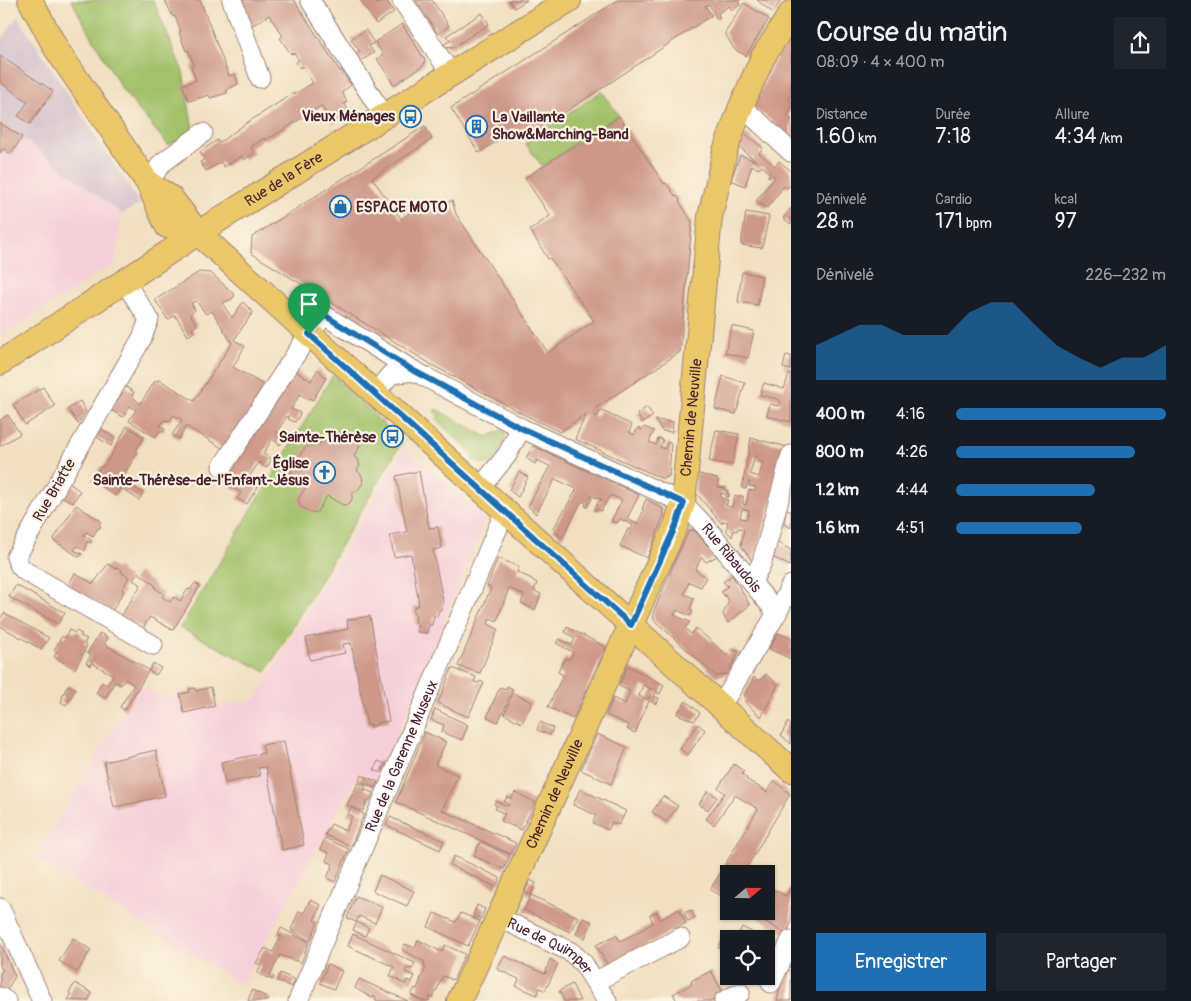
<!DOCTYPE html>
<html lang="fr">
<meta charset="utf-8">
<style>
:root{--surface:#171b24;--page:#20242c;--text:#f1f3f6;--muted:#9ea1a6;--accent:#1f6fb2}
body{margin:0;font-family:Pangolin,sans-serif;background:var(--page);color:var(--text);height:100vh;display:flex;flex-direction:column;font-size:19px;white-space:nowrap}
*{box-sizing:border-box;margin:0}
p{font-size:16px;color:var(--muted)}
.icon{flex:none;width:28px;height:28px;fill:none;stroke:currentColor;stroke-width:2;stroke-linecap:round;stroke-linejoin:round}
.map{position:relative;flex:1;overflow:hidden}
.drawer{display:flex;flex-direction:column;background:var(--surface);width:400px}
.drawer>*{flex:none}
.needle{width:32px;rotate:70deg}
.controls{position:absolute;left:720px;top:865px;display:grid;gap:10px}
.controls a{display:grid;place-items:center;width:55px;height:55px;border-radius:0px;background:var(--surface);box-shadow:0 1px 4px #0004;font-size:25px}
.pin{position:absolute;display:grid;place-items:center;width:42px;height:42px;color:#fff;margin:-51px -21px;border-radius:50% 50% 50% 0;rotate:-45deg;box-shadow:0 0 5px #0007}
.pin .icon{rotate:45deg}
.round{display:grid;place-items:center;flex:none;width:52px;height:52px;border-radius:0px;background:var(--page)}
.summary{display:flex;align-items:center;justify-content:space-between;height:85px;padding:0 25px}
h1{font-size:28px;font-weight:600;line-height:38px}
.stats{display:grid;grid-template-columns:repeat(3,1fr);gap:8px;height:85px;padding:5px 25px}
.stats div{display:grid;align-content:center}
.stats b{font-size:21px;font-weight:600}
.stats small{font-size:14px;font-weight:400}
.stats p{font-size:14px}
.chart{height:140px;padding:10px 25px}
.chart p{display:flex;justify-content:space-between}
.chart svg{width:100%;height:90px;margin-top:5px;fill:var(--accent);opacity:.7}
.action{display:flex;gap:10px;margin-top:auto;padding:10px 25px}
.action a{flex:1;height:58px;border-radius:0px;background:var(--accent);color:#fff;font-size:20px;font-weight:600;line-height:58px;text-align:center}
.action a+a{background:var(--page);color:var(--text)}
ul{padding:0 25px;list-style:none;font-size:16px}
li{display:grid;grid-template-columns:80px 60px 1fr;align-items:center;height:38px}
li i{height:12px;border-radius:6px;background:var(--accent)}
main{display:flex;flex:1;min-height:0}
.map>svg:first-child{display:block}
</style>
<main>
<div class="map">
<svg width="791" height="1001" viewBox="0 0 791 1001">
<rect width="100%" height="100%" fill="#fcf5e5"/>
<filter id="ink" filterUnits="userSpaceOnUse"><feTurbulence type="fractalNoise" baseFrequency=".02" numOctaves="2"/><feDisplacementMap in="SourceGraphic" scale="10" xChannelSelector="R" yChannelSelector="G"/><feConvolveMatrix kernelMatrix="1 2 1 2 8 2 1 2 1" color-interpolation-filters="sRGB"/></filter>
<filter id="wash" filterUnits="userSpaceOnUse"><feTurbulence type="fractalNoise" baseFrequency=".0096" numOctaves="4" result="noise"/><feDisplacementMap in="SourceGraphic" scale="20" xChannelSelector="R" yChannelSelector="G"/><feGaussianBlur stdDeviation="1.12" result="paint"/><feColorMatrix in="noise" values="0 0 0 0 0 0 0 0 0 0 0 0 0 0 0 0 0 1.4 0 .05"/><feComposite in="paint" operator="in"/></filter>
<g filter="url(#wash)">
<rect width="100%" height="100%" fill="#f1dfc0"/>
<path fill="#f5cfd9" d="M24 139 122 214 115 263 0 337V156L3 151 11 156Z
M404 448 483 517 482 529 378 782 359 773 242 985 35 858 139 686 164 697 180 694 184 713 215 706 255 700Z"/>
<path fill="#d1bdcb" d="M17 16 140 204 122 214 24 139 11 156 3 151 0 156V42Z"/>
<path fill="#a2c169" stroke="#76704a" d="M71 0H153L183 72 194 135 168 145 123 91Z
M602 91 619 116 542 166 525 143Z
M333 375 402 442 266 672 180 628Z
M436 409 487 437 502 430 504 431 506 439 497 457 489 464H482L472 460 474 455 436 420 439 416 434 411Z"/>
<g id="blocks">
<path fill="#ce9889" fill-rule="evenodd" d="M165 0H200L229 76 235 74 238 84 227 89V93L210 98 209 95 189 101 182 85 196 80 191 67 194 65 188 50 186 51 179 32 181 31 175 16 173 17Z
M237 0H294L340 71 341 70 351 85 342 92 347 102 344 103 349 111 352 110 353 111 333 124 332 122 335 120 330 113 327 115 321 106 272 137V136L265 140 264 138 251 147 254 153 244 160 242 156 224 167 221 162 206 171 200 162 204 160 200 152 217 140 219 143 245 124 294 93 295 94 313 83 303 66 300 68 296 62 299 60 294 53 291 54 280 38 283 36 269 15 251 26Z
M360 0H375L377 4 386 0 394 12 376 24Z
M416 0H432L449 26 438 34Z
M509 0H527L514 8Z
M618 0H740L738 2 740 5 732 10 729 6 718 13 720 18 717 19 709 4 705 6 712 15 596 92 524 139 517 128 479 153 451 108Z
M757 0H781L773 13Z
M744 3 769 19 746 56 734 49 725 33Z
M482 13 489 24 452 48 446 47 444 44 450 41 446 36Z
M402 24 425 60 424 65 394 85 377 59 383 55 375 42Z
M366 30 374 43 369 46 374 53 360 61 356 54 360 52 351 39Z
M791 36V93L789 100 791 102V109L788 116 791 118V142L773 127 776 124 753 107 773 64Z
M0 56 53 91 30 124 18 116 28 102 0 82Z
M619 116 664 184 666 183 676 197 677 196 680 200 679 201 692 222 680 352 597 407 593 415 597 417 600 410 632 425 629 432 634 435 638 428 642 430 644 427 654 431 649 442 656 445 658 438 663 440 660 447 665 449 668 442 671 444 669 476 663 479 575 439 586 414 560 432 521 413 434 366 251 253 252 237 425 126 432 139 372 178 401 219 421 205 428 216 452 200 456 214 548 353 594 321 550 258 548 259 530 230 550 216 525 178Z
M0 123 22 137 11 154 3 149 0 153Z
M747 135 763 148 759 153 775 166 779 161 791 171V185L787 188 784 186 767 208 756 201 775 177 773 175 770 177 768 176 770 173 762 166 758 169 752 165 745 186 731 180 740 155 756 161 739 147 742 136Z
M791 208V224L783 218Z
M746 212 769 216 762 248 741 245Z
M199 272 211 273 235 295 232 299 222 303 232 318 243 302 253 312 234 340 245 346 233 367 267 387 227 451 186 426 179 439 172 435 182 420 174 415 170 421 164 420 160 426 165 429 163 432 161 430 155 437 129 421 136 410 130 406 123 417 111 410 124 386 134 392 132 396 140 404 155 381 160 380 194 401 232 343 212 311 206 314 196 301 191 303 195 310 190 314 197 325 192 329 194 332 188 336 175 315 168 320 155 300Z
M742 272 762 276 758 305 738 302Z
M732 326 754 331 748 358 725 353Z
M786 355 791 356V370L783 368Z
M290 368 311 381 318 369 326 378 313 400 310 398 309 400 300 394 291 409 300 413 298 418 295 422 288 419 289 417 287 416 277 432 286 436 280 445 272 439 263 454 272 459 269 464 266 468 259 462 249 477 251 478 252 477 258 481 257 483 259 485 247 504 237 499 241 493 220 480Z
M789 374H791V422L767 416 770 404 779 406 781 402 778 399 760 395 764 383 784 389Z
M723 376 745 383 736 414 715 409Z
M43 387 55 406 25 425 13 405Z
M80 401 86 411 78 424 68 409Z
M647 407 653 416 642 423 637 414Z
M8 415 20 434 0 446V420Z
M655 420 673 422 672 432 662 431Z
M127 426 144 437 136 451 138 452 121 479 143 493 139 500 121 488 115 496 92 480 101 466 103 467 112 454Z
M100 428 115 438 111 446 95 436Z
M716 430 739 434 732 465 709 461Z
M341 432 359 444 360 446 354 456 356 459H358L360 466 357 470 362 476 363 483 357 491 352 493V499L349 504 343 505 327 496 317 512 311 513 300 506 298 499 308 484 292 474 291 468 294 463 300 461 301 453 305 448 311 445 317 446 321 443 320 442 328 440V442H333Z
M751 438 788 447 753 562 741 546 744 529 738 528 737 531 734 530 732 537 726 530 728 522 723 521 722 524 695 492 696 473 718 479V487L726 488 725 490 728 491 727 494H729V497H726V494L721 493V498L728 500 726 506 732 507 735 496H743V504L746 505 749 490 755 491 756 487 749 486 750 482H748L746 489 742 488ZM755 456H758L757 460 763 462 759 477 750 474ZM742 509 749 510 747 519 740 518Z
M533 446 639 495 627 519 637 524 644 510 642 509 646 499 662 508 664 515 647 558 620 546 628 529 631 530 633 525 620 519 617 523 611 521 622 500 610 495 601 511 597 509 596 511 594 510 598 502 602 500 590 495 592 499 587 507 585 506 586 503 582 501 562 538 553 529 577 489 555 479 536 514 528 506 550 466 537 460 535 464 526 458Z
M419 471 429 528 438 527 442 548 433 550 443 601 442 610H439L437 617 434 616 432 625H429L427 633 417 632 418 624 415 623 416 615 413 614 414 607 419 605 411 554 394 557 390 535 407 532 396 476Z
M519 472 528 477 518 497 509 490Z
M69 483 80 491 73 503 61 496Z
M76 505 101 521 99 525 101 526 99 529 98 528 93 536 86 532 84 535 92 541 90 543 88 541 86 544 85 551 77 546 74 550 82 554 79 557 53 540Z
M782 506 791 511V528L778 520Z
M694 530 717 556 706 562 702 557 700 560 695 570 706 577 701 587 689 582 684 594 694 598 690 609 693 611 690 616 677 610 674 615 690 622 685 628 691 634 696 628 728 656 731 649 739 652 727 674 716 676 654 620 653 613 675 561 689 531Z
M773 540 791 550 790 566 769 555Z
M498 558 519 567 517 572 532 579V580L537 583 534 591 541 594 535 610 521 603 524 595 509 588 497 621 490 618 488 624 498 629 480 673 458 666 491 588 487 586Z
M108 564 116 569 117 567 122 570 121 572 129 577 122 590 124 591 112 611 68 586 75 573 93 584Z
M138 572 156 586 155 588 164 594 162 597 170 602 174 597 180 601 188 589 190 590 195 583 200 586 173 630 150 617 143 628 121 616 141 585 133 580Z
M732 575 750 605 728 623 723 615 729 600 721 592 728 586 723 582Z
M16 585 65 613 58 624 9 597Z
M4 613 49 638 41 649 0 626V619Z
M370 616 389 721 377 723V725L371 727V724L367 725 351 643 343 644 345 653 310 660 306 638 348 629 347 620Z
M567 627 606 647 573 719 548 707 563 675 558 672 565 658 569 660 573 652 556 643 559 639 572 645 575 638 565 632Z
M69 630 75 633 76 631 82 634 80 636 87 639 84 644 87 646 84 651 85 652 83 654 75 669 54 657 57 652 54 650 62 636 65 638Z
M100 633 108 638 104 644 149 670 125 710 120 707 134 685 125 679 121 685 115 682 105 698 96 693 102 682 107 685 113 675 92 663 91 666 86 663 91 655 87 653Z
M778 633 791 638V659L769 649Z
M153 663 161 668 156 675 149 671Z
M628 666 664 685 660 694 656 692 654 696 659 698 657 704 649 701 635 733 627 729 629 725 606 715 613 698 625 704 630 691 619 686ZM643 685 653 690 648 700 639 696Z
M452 668 476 677 474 682 478 683 480 681 484 683 468 717 438 703Z
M766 674 778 685 761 717 746 703 744 695 754 677 759 681Z
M68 685 76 689 66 705 61 702 63 697 62 696Z
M507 686 513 689 498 722 487 717 500 687 506 689Z
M211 687 215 706 184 713 180 694 190 692 189 689 195 688 196 691Z
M513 693 532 702 522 723 504 714Z
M686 701 700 713 694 721 677 714Z
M435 709 468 725 462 740 442 732 444 725 431 720Z
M540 722 553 728 550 735 537 730Z
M788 722 791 725V744L781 735Z
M698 724 705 730 688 755 680 749Z
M425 732 446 742 435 765 458 775 442 810 516 843 511 854 396 802Z
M597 734 627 747 611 784 581 770Z
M284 741 304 845 282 850 266 767 258 768 260 776 225 783 221 762 264 753 262 745Z
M156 750 165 796 114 807 104 762Z
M378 761 385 764 381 773 374 770Z
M734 764 744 771 742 774 747 778 746 779 767 792 775 781 790 794 743 874H729V900L710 890 758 809 735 795 714 825 706 819 725 793 718 788Z
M362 775 378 782 375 788 359 781Z
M358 783 366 786 364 789 373 793 369 802 367 801 363 811 347 805Z
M580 789 626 811 619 825 612 822 608 830 593 823 596 815 573 805Z
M708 791 717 797 708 810 699 804Z
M515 792 535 802 522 830 501 821 505 814 495 809 497 806 494 804 496 801 508 806 509 804 504 802 507 797 511 799Z
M663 796 678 806 666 822 652 812Z
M351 808 364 814 351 846 325 835 331 824 346 831 352 816 347 814Z
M390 817 444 841 440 850 386 825Z
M325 838 349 849 335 882 327 878 333 864 326 861 329 853 320 849Z
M480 842 510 855 504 869 474 856Z
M454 856 500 878 496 887 450 865Z
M380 875 414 891 407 906 373 891Z
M530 880 536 883 531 895 525 892Z
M791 886V924L786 934 747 911H766L767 893 770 895 773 889 786 896Z
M531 895 578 917 570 932 524 910Z
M356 896 382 907 375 923 359 916 356 922 347 918Z
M310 900 321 905 314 920 318 922 310 941 291 930 299 911 304 913Z
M477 905 485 909 481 919 473 915Z
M679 909 686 923 608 966 596 945 616 935 620 941 640 931 653 923 650 915 657 911 660 920Z
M691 910 695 918 688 921 684 913Z
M434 913 456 922 461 913 480 921 468 946 428 927Z
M583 918 592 922 585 938 576 934Z
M357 922 369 928 365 936 353 930Z
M742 927 761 937 760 939H736Z
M281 928 309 942 301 963 280 955 270 975 274 977 273 980 257 973 261 965 256 963 265 948 273 952 281 936 278 935Z
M353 934 415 963 412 969 407 968 405 972 415 976 412 982 407 980 405 984 398 981 399 980 390 976 394 967 348 946Z
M725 934 734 939H729V953L718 948Z
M73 938 91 950 77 972 59 961Z
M418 940 442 952 445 945 465 954 453 980 443 976 433 998 430 997 428 1001H422L411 995 415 988 417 989 421 979H420L426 968 423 966 425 962 402 950 405 944 415 948Z
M0 943 15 976 6 992 0 989V974L3 969 0 967Z
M504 956 545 974 550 959 558 964 545 991 540 988 537 995 516 986 519 979 497 969Z
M328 964 342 971 334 989 320 983Z
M784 969 791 971V1001H777Z
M711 971 724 994 712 1001H677L673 994 692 984 691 981Z
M280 973 295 980 292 987 277 981Z
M359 979 408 1001H376L375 995 372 998 355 988Z
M75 983 92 993 88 1001 68 1000 71 995 69 993Z
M572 984 580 1001H564L559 991Z
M252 990 269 998 268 1001H248Z"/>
</g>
</g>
<g filter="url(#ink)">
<use href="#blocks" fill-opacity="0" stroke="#9e7f76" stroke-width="1"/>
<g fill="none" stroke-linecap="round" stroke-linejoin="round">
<defs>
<g id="minor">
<path d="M232 0 260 78"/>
<path d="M310 0 384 116"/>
<path d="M402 0 451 74"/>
<path d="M740 109 749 113 791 152"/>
<path d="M148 183 162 163 203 133"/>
<path d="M124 281 149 319 142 338 16 557C18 565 21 569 28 573L153 645"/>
<path id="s1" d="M375 393 391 374 414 371 521 428 683 503 706 527 777 613"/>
<path d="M222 467 309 334 324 315 414 371"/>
<path d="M480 488 507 455 521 428"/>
<path d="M752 582 762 562 791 455"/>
<path d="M721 706 777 613 791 585"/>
<path d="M0 908 42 1001"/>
<path id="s2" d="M498 917 571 952 583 963 607 1001"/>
<path d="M596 981 680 938"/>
<path d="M771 983 791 940"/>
<path d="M0 997 6 1001"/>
<path id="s3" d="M298 1001 505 511"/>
<path d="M724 1001 740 993"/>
</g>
<g id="major">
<path d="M30 0 57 50 148 183 167 226 198 233"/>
<path d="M148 183 171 198 198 233 791 770"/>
<path id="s4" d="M0 363 198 233 569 0"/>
<path id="s5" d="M459 1001 512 888 676 525 683 503 710 217 725 151 740 109 763 57 791 13"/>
</g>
</defs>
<use href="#minor" stroke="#9e7f76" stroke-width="21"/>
<use href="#major" stroke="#9e7f76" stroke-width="26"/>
<use href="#minor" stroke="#fff" stroke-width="19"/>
<use href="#major" stroke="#eac769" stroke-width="24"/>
</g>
</g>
<g fill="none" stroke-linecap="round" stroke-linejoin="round" filter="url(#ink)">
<defs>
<path id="route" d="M324 315 414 371 521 428 684 503 676 525 631 625 309 334Z"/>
</defs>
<use href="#route" stroke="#fff" stroke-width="10"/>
<use href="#route" stroke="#1f6fb2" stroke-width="6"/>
</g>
<defs>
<symbol id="bus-ring" viewBox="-11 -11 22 22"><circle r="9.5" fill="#fcf5e5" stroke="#1f6fb2" stroke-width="1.5"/><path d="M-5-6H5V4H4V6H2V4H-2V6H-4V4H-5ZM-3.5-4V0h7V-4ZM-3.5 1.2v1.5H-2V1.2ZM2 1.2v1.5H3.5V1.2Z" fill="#1f6fb2"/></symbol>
<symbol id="building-ring" viewBox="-11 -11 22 22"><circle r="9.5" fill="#fcf5e5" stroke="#1f6fb2" stroke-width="1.5"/><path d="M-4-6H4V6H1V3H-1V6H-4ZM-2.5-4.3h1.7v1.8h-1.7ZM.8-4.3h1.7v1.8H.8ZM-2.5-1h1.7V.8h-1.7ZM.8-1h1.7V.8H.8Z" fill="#1f6fb2"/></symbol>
<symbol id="shop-ring" viewBox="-11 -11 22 22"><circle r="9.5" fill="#fcf5e5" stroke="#1f6fb2" stroke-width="1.5"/><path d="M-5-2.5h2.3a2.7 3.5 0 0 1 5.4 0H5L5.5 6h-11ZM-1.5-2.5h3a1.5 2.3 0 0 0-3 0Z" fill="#1f6fb2"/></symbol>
<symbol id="church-ring" viewBox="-11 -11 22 22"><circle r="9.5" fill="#fcf5e5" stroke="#1f6fb2" stroke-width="1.5"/><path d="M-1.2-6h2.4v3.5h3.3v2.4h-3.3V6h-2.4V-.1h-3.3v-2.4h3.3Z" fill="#1f6fb2"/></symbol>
</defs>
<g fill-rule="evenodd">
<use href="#bus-ring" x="398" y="104" width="25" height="25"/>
<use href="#building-ring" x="464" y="114" width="25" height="25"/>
<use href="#shop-ring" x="328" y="194" width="25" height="25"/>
<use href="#bus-ring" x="380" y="424" width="25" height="25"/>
<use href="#church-ring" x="312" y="460" width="25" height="25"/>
</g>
<g text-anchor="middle" stroke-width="4.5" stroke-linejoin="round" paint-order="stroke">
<g font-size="15" font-weight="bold" fill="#4a1f2b" stroke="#fcf5e5" text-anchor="end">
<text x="395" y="121">Vieux Ménages</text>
<text x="492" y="122" text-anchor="start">La Vaillante<tspan x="492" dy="17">Show&amp;Marching-Band</tspan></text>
<text x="356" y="212" text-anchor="start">ESPACE MOTO</text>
<text x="376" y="442">Sainte-Thérèse</text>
<text x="309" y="468">Église<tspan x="309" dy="17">Sainte-Thérèse-de-l'Enfant-Jésus</tspan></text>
</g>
<g font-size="15" fill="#4a1f2b" stroke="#fcf5e5">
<text dy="5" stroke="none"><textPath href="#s4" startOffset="338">Rue de la Fère</textPath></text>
<text dy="5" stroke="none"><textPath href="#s5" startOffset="632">Chemin de Neuville</textPath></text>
<text transform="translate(54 490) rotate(-60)" y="5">Rue Briatte</text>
<text dy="5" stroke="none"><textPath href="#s1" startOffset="421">Rue Ribaudois</textPath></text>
<text dy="5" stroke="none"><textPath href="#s3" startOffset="266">Rue de la Garenne Museux</textPath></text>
<text dy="5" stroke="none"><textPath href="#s5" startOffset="228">Chemin de Neuville</textPath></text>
<text dy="5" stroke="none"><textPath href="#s2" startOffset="60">Rue de Quimper</textPath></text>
</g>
</g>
</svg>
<div class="controls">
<a><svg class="needle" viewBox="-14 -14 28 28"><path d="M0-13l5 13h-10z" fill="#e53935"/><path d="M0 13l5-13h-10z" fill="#9ea1a6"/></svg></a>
<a><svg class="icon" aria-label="locate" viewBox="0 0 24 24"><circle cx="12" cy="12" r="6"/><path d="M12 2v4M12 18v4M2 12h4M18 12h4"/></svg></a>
</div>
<div class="pin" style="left:309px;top:334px;background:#1e9e55"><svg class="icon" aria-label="arrive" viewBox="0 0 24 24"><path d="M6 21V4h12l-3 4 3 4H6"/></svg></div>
</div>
<section class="drawer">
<div class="summary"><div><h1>Course du matin</h1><p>08:09 · 4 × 400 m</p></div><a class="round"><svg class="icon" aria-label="share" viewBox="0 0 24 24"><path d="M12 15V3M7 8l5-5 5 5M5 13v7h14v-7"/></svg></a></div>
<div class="stats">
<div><p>Distance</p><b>1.60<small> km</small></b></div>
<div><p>Durée</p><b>7:18</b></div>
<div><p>Allure</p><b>4:34<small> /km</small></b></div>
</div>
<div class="stats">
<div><p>Dénivelé</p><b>28<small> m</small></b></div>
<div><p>Cardio</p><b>171<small> bpm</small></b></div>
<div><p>kcal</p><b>97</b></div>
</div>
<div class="chart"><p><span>Dénivelé</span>226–232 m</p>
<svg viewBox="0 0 160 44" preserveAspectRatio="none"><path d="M0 44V27L10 22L20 17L30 17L40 22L50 22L60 22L70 11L80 6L90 6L100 17L110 27L120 33L130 38L140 33L150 33L160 27V44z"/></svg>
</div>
<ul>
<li><b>400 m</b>4:16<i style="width:100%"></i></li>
<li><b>800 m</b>4:26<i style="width:85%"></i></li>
<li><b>1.2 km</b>4:44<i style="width:66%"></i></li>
<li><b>1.6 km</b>4:51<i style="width:60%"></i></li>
</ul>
<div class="action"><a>Enregistrer</a><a>Partager</a></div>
</section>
</main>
